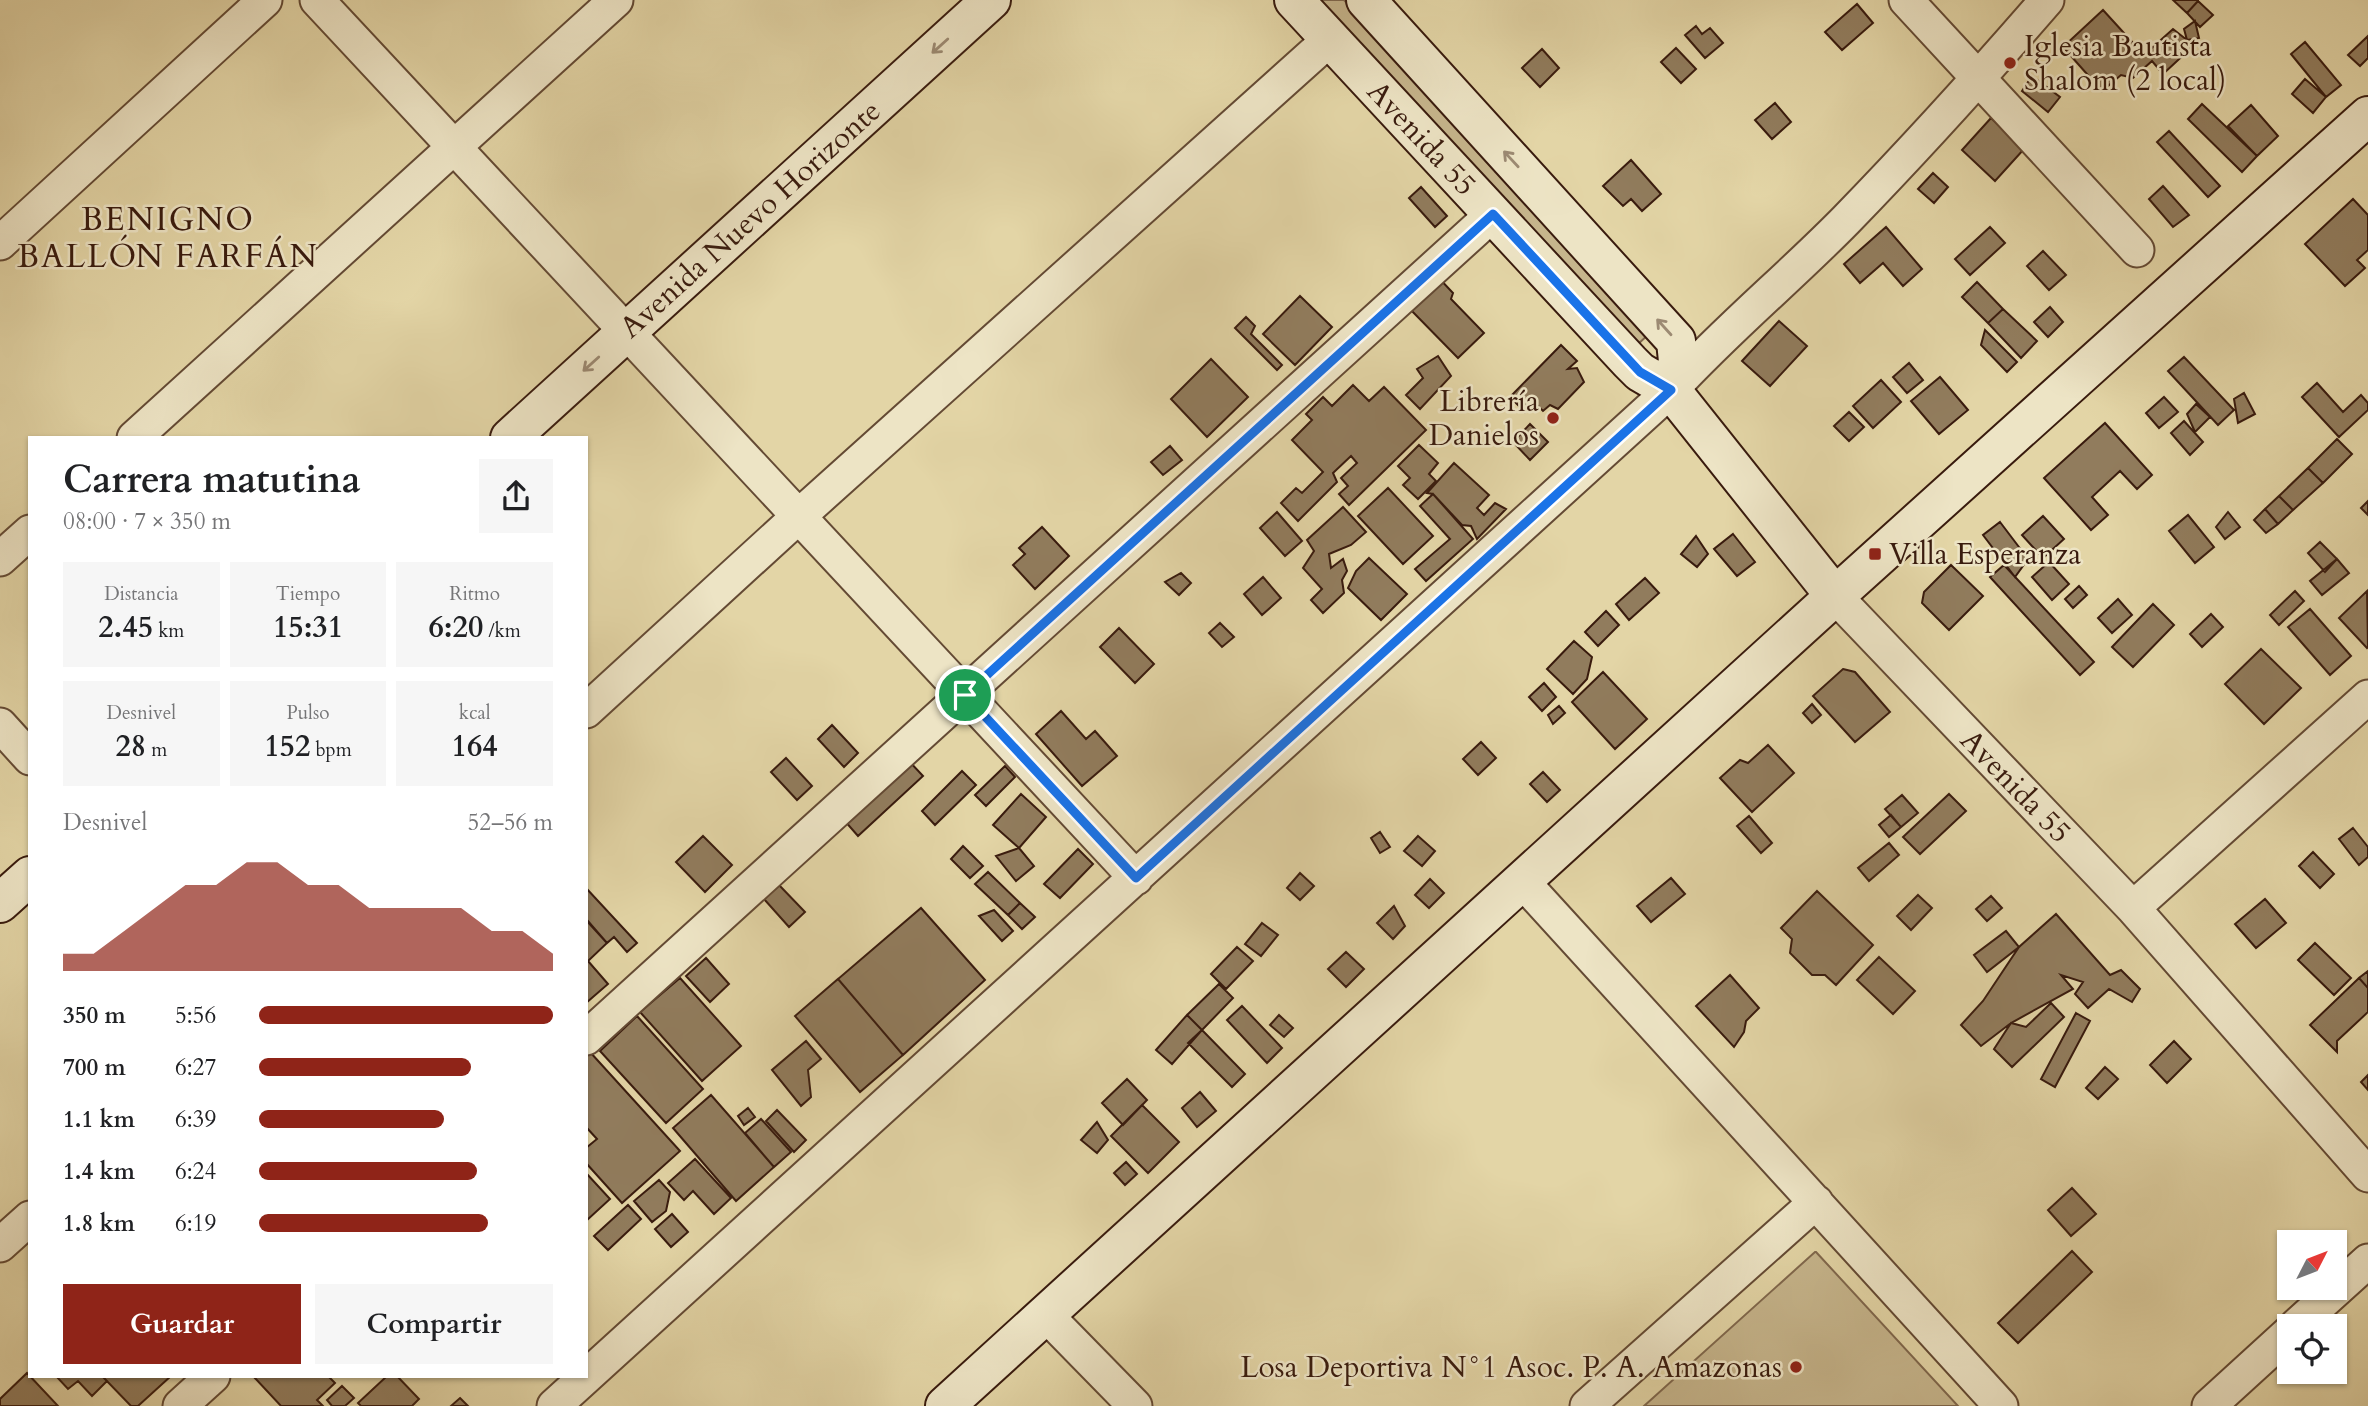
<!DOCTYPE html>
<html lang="es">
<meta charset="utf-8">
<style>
:root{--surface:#fff;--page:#f6f6f6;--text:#202124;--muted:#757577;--accent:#8f2418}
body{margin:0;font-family:Cardo,serif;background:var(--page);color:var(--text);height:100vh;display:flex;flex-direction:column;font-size:26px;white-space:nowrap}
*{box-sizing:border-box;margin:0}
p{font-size:23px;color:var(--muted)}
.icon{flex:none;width:38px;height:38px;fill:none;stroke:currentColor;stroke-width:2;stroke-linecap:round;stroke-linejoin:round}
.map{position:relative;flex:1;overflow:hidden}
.details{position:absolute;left:28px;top:436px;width:560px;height:942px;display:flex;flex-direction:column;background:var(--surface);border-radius:0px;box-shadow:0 2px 5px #0004}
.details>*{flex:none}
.needle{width:46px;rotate:48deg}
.controls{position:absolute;left:2277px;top:1230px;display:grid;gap:14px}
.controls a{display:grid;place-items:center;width:70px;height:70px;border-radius:0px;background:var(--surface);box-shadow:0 2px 5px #0004;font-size:35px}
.pin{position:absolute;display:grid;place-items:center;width:60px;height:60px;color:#fff;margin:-30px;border:4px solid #fff;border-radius:50%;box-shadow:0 2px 7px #0007}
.round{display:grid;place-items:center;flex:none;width:74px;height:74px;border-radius:0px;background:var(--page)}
.summary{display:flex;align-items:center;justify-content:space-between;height:119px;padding:0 35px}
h1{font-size:38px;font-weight:700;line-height:52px}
.stats{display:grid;grid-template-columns:repeat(3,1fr);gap:10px;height:119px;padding:7px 35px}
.stats div{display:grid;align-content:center;border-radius:0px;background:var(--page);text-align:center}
.stats b{font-size:30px;font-weight:700}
.stats small{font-size:19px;font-weight:400}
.stats p{font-size:19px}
.chart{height:196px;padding:14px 35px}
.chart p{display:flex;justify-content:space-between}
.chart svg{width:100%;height:126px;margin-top:7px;fill:var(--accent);opacity:.7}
.cta{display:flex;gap:14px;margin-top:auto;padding:14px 35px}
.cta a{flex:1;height:80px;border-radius:0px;background:var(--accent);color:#fff;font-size:28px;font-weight:700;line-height:80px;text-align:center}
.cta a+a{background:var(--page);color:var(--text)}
ul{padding:0 35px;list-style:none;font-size:23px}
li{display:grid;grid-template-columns:112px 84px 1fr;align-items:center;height:52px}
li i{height:18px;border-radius:9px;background:var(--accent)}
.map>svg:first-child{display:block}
</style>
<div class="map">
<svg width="2368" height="1406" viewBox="0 0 2368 1406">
<rect width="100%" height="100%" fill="#e3d5a6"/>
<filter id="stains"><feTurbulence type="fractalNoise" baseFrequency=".00286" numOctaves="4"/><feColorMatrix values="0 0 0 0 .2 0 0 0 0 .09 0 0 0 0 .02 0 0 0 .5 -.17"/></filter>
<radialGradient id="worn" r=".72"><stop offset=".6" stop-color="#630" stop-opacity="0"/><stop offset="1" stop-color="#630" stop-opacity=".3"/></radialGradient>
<path fill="#c6b58c" stroke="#80684d" stroke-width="2" d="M1317 0H1344L1650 333 1637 345Z
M1816 1252 1958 1406H1644L1815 1252Z"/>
<path fill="#917c5d" stroke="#391b0e" stroke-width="2" d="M2173 0H2198V1L2187 13Z
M2198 1 2213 15 2200 27 2187 13Z
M1857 4 1873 23 1842 50 1825 32Z
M2103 10 2144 55 2173 29 2187 40 2190 49 2163 74 2152 61 2133 78 2121 75 2102 91 2063 47Z
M2195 21 2199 38 2187 40 2184 29Z
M1696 26 1702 34 1710 28 1723 43 1705 58 1685 35Z
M2368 36V58L2360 66 2348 55Z
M2305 42 2341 85 2326 97 2291 54Z
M1676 48 1696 69 1681 83 1661 62Z
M1542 49 1559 68 1540 87 1522 68Z
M2032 76 2060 97 2048 112 2022 91Z
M2305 79 2326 97 2313 113 2292 94Z
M1775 103 1791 122 1772 139 1755 120Z
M2202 104 2257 156 2242 172 2188 119Z
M2251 105 2278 136 2257 156 2228 126Z
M1991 118 2024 149 1995 181 1962 150Z
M2169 131 2220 186 2208 197 2157 142Z
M1631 160 1661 194 1642 211 1631 199 1623 206 1603 186Z
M1933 173 1948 187 1934 203 1918 189Z
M2163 186 2189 215 2173 227 2149 199Z
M1421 187 1447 216 1435 227 1409 198Z
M2353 199 2368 215V250L2357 260 2365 268 2345 286 2305 244Z
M1886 227 1922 269 1903 286 1883 263 1860 283 1844 264Z
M1990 227 2005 243 1970 275 1955 259Z
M2043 251 2066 275 2049 290 2027 266Z
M1437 276 1453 293 1451 299 1484 333 1458 358 1406 305Z
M1977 282 2003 309 1988 323 1962 297Z
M1300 296 1332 327 1295 365 1263 334Z
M2050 307 2063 322 2048 337 2034 322Z
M2003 309 2037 341 2021 358 1988 323Z
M1246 317 1255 326 1251 334 1282 365 1277 370 1235 328Z
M1779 321 1807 346 1770 386 1742 361Z
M1985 330 2017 362 2007 372 1981 345Z
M1561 345 1577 361 1568 369 1577 368 1584 382 1558 409 1550 405 1543 411 1535 403 1525 412 1510 397Z
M1438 356 1451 376 1420 409 1406 395 1423 378 1417 369Z
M2184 357 2234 410 2218 425 2168 371Z
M1211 359 1248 397 1207 437 1171 399Z
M1909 363 1923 380 1907 393 1893 377Z
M1940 377 1968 410 1939 434 1911 401Z
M1881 380 1901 402 1873 428 1853 406Z
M2317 383 2343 412 2361 395 2368 403V410L2339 437 2302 397Z
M1353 385 1369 401 1384 387 1426 430 1349 505 1339 494 1348 486 1341 478 1357 463 1351 456 1333 473 1337 482 1298 521 1281 503 1296 488 1302 493 1323 472 1292 440 1312 420 1306 414 1323 397 1332 406Z
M2244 393 2255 414 2238 423 2234 399Z
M2164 397 2178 412 2159 428 2146 413Z
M2196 404 2210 417 2195 432 2187 414Z
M1849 412 1864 427 1849 441 1834 426Z
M2184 421 2203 442 2190 455 2171 433Z
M2105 423 2152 475 2137 489 2120 471 2092 497 2108 515 2091 530 2044 478Z
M1530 424 1548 442 1530 460 1513 442Z
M2337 439 2352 454 2323 483 2308 468Z
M1419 445 1438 463 1429 474 1436 481 1418 499 1403 485 1410 478 1398 466Z
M1170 446 1182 460 1163 475 1151 462Z
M1454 463 1489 495 1477 508 1484 515 1495 503 1506 509 1477 539 1471 526 1462 525 1433 494 1427 493Z
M2308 468 2323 483 2293 510 2279 496Z
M1388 488 1433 536 1403 564 1358 516Z
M1433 494 1473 539 1426 581 1415 569 1450 539 1420 506Z
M2279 496 2293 510 2278 524 2265 509Z
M2368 501V515L2361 508Z
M1343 507 1366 532 1351 545 1329 554 1331 568 1343 559 1347 571 1342 580 1344 593 1323 613 1311 600 1322 589 1303 568 1314 551 1307 540Z
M2265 509 2278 524 2266 533 2254 520Z
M1277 512 1302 541 1285 556 1260 528Z
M2228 512 2240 527 2225 539 2216 527Z
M2188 515 2214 547 2195 563 2169 531Z
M2043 516 2064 539 2043 558 2022 535Z
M2000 522 2028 559 2015 577 1983 535Z
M1042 527 1069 556 1035 589 1013 565 1025 554 1019 548Z
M1733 534 1755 562 1737 576 1714 549Z
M1696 536 1708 554 1697 567 1681 554Z
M2320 542 2337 559 2325 572 2308 553Z
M1369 558 1407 594 1381 620 1348 588 1356 571Z
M2337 559 2349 573 2322 595 2310 581Z
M2049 562 2069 584 2052 600 2032 577Z
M1951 565 1983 596 1949 630 1922 603 1924 592Z
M2004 565 2094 662 2080 675 1990 577Z
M1181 573 1191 583 1179 595 1165 582Z
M1263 577 1281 598 1262 615 1244 594Z
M1645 578 1659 593 1629 620 1616 604Z
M2079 586 2087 595 2073 608 2065 599Z
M2295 591 2304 601 2279 625 2270 615Z
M2367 591 2368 647 2367 648 2339 618Z
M2118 599 2132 615 2112 633 2098 618Z
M2153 604 2174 625 2133 667 2112 647Z
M2310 609 2351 656 2330 675 2288 627Z
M1606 611 1619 625 1598 646 1585 632Z
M2211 614 2223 627 2202 647 2190 634Z
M1220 623 1234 637 1222 647 1209 633Z
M1119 628 1154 664 1135 683 1100 647Z
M1574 641 1592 657 1587 679 1573 694 1547 669Z
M2261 649 2301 688 2264 724 2225 684Z
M1843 669 1855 672 1890 712 1855 742 1813 696Z
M1603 672 1647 719 1615 749 1572 702Z
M1544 683 1556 697 1542 711 1529 697Z
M1812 704 1821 715 1812 723 1803 713Z
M1559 706 1565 713 1553 724 1548 715Z
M1061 711 1086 739 1095 731 1117 756 1082 786 1036 734Z
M832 725 858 753 844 767 818 739Z
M1481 742 1496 758 1478 775 1463 759Z
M1768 745 1794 773 1752 812 1720 778 1740 760 1748 763Z
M786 758 812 786 797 800 771 772Z
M908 760 923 776 858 836 844 820Z
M1005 766 1015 777 986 806 975 795Z
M962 771 976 785 935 825 922 811Z
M1543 772 1560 790 1547 802 1530 784Z
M1021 794 1046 817 1019 848 993 825Z
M1949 794 1966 811 1920 854 1903 837Z
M1902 795 1918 813 1901 827 1885 809Z
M1891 815 1901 827 1889 837 1879 825Z
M1749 816 1772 843 1761 853 1737 826Z
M2353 828 2368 847V857L2359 865 2339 839Z
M1380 832 1390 847 1380 853 1371 838Z
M703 836 732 865 705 892 676 862Z
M1418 836 1435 851 1422 866 1404 851Z
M1889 843 1899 855 1869 881 1858 868Z
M963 846 983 866 970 878 951 859Z
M1019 848 1034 866 1016 881 996 856Z
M1078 849 1093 864 1060 898 1044 884Z
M2313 852 2334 874 2320 888 2299 866Z
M988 872 1020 903 1008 915 975 884Z
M1300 873 1314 886 1300 900 1287 888Z
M1671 878 1685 894 1651 922 1637 906Z
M1430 879 1444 893 1429 908 1415 895Z
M779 885 805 912 789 927 764 899Z
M586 888 637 943 627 952 614 937 607 943 586 920Z
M1817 891 1873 945 1836 985 1825 975H1812L1790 953 1792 939 1781 928Z
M1918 895 1932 908 1911 930 1897 916Z
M1991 896 2002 908 1987 921 1976 909Z
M2265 899 2286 923 2256 948 2235 924Z
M1020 903 1035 917 1022 929 1008 915Z
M1394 906 1405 926 1393 939 1377 923Z
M921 908 985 980 903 1055 838 979Z
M994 910 1013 931 1002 941 979 916Z
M2056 914 2110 975 2121 970 2140 989 2132 1002 2109 989 2088 1008 2075 994 2083 982 2061 975 2073 989 2011 1023 1981 1046 1961 1025 1983 1001 2019 947Z
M587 920 607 943 588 961 608 984 586 1003Z
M1262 923 1278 935 1261 956 1245 944Z
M2006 931 2019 947 1987 972 1974 955Z
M2315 943 2351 978 2334 995 2298 960Z
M1237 947 1253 961 1226 989 1211 974Z
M1346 952 1364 969 1346 987 1328 969Z
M1879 957 1915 991 1893 1014 1857 980Z
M706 958 729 984 710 1002 686 976Z
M2368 971V988L2359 978Z
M1730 975 1759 1008 1746 1021 1744 1032 1734 1047 1696 1006Z
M680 978 741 1046 702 1081 640 1012Z
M2359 978 2368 988V1012L2337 1041V1052L2310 1025Z
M838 979 903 1055 860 1092 795 1016Z
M1219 984 1233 998 1202 1030 1187 1015Z
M2051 1003 2064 1017 2012 1067 1994 1049 2011 1023 2026 1027Z
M1242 1006 1282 1048 1267 1063 1227 1020Z
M2076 1013 2090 1021 2055 1087 2041 1079Z
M1187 1015 1202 1030 1172 1064 1156 1050Z
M1279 1015 1293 1028 1284 1037 1270 1025Z
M637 1016 703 1089 666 1123 600 1051Z
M1202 1030 1245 1074 1232 1087 1188 1043Z
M806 1041 821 1059 808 1070 811 1097 801 1106 772 1070Z
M2174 1041 2191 1059 2167 1083 2150 1065Z
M590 1052 680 1151 622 1203 586 1163V1148L597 1139 586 1127V1056Z
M2105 1067 2118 1079 2098 1099 2086 1088Z
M2368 1075V1090L2361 1082Z
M1127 1079 1147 1100 1123 1125 1102 1103Z
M1200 1092 1216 1111 1197 1127 1182 1108Z
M711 1095 774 1167 736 1201 673 1128Z
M1142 1105 1179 1142 1148 1173 1111 1136Z
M748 1108 755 1117 744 1125 738 1116Z
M777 1110 806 1140 794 1152 766 1121Z
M761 1119 791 1152 774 1167 745 1133Z
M1097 1122 1108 1140 1097 1153 1081 1140Z
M695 1159 731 1198 714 1214 693 1191 684 1200 668 1183Z
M1126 1162 1137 1174 1125 1185 1114 1173Z
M586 1173 610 1199 586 1221Z
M659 1180 670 1192 666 1211 652 1222 634 1201Z
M2072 1188 2096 1214 2071 1236 2048 1210Z
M628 1205 641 1219 608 1250 594 1236Z
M672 1214 688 1232 671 1247 655 1229Z
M2072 1251 2092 1272 2018 1343 1998 1323Z
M27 1373 58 1406H0V1399Z
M56 1376H102L107 1381 92 1396 78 1381 68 1389Z
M102 1376H171L138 1406H131Z
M253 1376H328L335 1383 317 1400 323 1406H281Z
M387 1376H397L419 1399 412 1406H361L358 1403Z
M342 1386 354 1398 345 1406H332L327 1400Z
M460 1398 468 1406H451Z"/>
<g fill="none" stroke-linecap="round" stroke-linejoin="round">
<defs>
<path id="street" d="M317 0 1136 878
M1906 0 2137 250
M0 243 265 0
M134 438 616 0
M0 559 30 532
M1835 596 2133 908 2368 1175
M586 711 800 515 1330 39
M0 725 30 758
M1523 882 2001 1406
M2133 908 2368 697
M586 1038 1493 214
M0 1245 30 1218
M1046 1315 1135 1406
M2296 1326 2368 1261
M180 1406 213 1376
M554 1406 1671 390C1726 330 1789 278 1846 220 1915 149 1982 75 2047 0
M1587 1406 1816 1202
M2209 1406 2289 1333"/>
<path id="secondary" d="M1294 0 1630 362 1640 372 1671 390 1835 596
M1366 0 1676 341 1678 361 1671 390
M510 438 991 0
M0 903 30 876
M945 1406 1835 596 2368 116"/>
</defs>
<use href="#street" stroke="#644a34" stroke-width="37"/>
<use href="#secondary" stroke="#391b0e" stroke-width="42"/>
<use href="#street" stroke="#ede4c5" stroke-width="33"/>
<use href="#secondary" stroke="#ede4c5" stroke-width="38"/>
</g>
<defs><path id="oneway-shaft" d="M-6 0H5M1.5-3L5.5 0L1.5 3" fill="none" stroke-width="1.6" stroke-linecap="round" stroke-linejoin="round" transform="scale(1.75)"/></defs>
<g stroke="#9c8a73">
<use href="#oneway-shaft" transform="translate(940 46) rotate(138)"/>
<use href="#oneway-shaft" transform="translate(1511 159) rotate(-133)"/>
<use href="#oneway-shaft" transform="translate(1664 327) rotate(-132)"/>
<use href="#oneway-shaft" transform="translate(591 364) rotate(138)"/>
</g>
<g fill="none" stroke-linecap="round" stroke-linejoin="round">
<defs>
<path id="route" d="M1493 214 1640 372 1671 390 1136 878 965 695Z"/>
</defs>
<use href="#route" stroke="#fff" stroke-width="14"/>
<use href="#route" stroke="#1a73e8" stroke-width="9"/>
</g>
<g fill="#8f2418" stroke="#ede4c5" stroke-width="2.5">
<circle cx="2010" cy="63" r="7"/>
<circle cx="1553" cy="418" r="7"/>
<rect x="1868" y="547" width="14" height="14" rx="3.5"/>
<circle cx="1796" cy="1367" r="7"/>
</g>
<g text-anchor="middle" stroke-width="5" stroke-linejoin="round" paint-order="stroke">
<g font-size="30" fill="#391b0e" stroke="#ede4c5" text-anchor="start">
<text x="2024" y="56">Iglesia Bautista<tspan x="2024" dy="34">Shalom (2 local)</tspan></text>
<text x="1539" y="411" text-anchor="end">Librería<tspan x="1539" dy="34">Danielos</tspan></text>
<text x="1889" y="564">Villa Esperanza</text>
<text x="1782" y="1377" text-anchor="end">Losa Deportiva N°1 Asoc. P. A. Amazonas</text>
</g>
<g font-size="30" fill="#391b0e" stroke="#ede4c5">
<text transform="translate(1422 138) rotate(47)" y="10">Avenida 55</text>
<text transform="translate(750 219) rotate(-42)" y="10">Avenida Nuevo Horizonte</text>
<text transform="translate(2016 786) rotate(46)" y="10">Avenida 55</text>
</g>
<g font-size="32" letter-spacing="2" fill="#391b0e" stroke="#ede4c5">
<text x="168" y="230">BENIGNO<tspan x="168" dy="37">BALLÓN FARFÁN</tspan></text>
</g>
</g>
<rect width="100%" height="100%" filter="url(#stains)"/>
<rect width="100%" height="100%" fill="url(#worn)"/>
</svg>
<div class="controls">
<a><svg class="needle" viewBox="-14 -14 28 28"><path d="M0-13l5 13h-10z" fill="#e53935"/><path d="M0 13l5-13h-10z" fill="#757577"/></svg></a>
<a><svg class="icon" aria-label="locate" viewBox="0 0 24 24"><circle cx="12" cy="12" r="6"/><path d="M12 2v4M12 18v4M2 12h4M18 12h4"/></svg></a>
</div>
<div class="pin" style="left:965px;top:695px;background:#1e9e55"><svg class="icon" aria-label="arrive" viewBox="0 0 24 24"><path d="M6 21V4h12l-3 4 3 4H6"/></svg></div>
<section class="details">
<div class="summary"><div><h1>Carrera matutina</h1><p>08:00 · 7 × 350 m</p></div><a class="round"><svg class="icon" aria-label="share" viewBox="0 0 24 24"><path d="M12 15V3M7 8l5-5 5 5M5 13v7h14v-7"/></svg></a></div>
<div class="stats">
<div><p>Distancia</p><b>2.45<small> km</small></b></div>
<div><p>Tiempo</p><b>15:31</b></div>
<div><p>Ritmo</p><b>6:20<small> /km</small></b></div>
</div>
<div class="stats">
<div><p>Desnivel</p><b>28<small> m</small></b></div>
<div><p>Pulso</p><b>152<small> bpm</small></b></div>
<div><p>kcal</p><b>164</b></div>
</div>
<div class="chart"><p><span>Desnivel</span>52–56 m</p>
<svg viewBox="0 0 160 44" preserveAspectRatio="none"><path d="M0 44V38L10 38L20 30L30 22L40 14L50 14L60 6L70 6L80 14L90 14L100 22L110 22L120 22L130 22L140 30L150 30L160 38V44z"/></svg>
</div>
<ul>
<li><b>350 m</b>5:56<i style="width:100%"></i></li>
<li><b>700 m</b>6:27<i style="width:72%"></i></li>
<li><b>1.1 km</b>6:39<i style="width:63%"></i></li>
<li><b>1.4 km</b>6:24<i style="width:74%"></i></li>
<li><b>1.8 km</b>6:19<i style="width:78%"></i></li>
</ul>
<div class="cta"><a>Guardar</a><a>Compartir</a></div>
</section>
</div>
